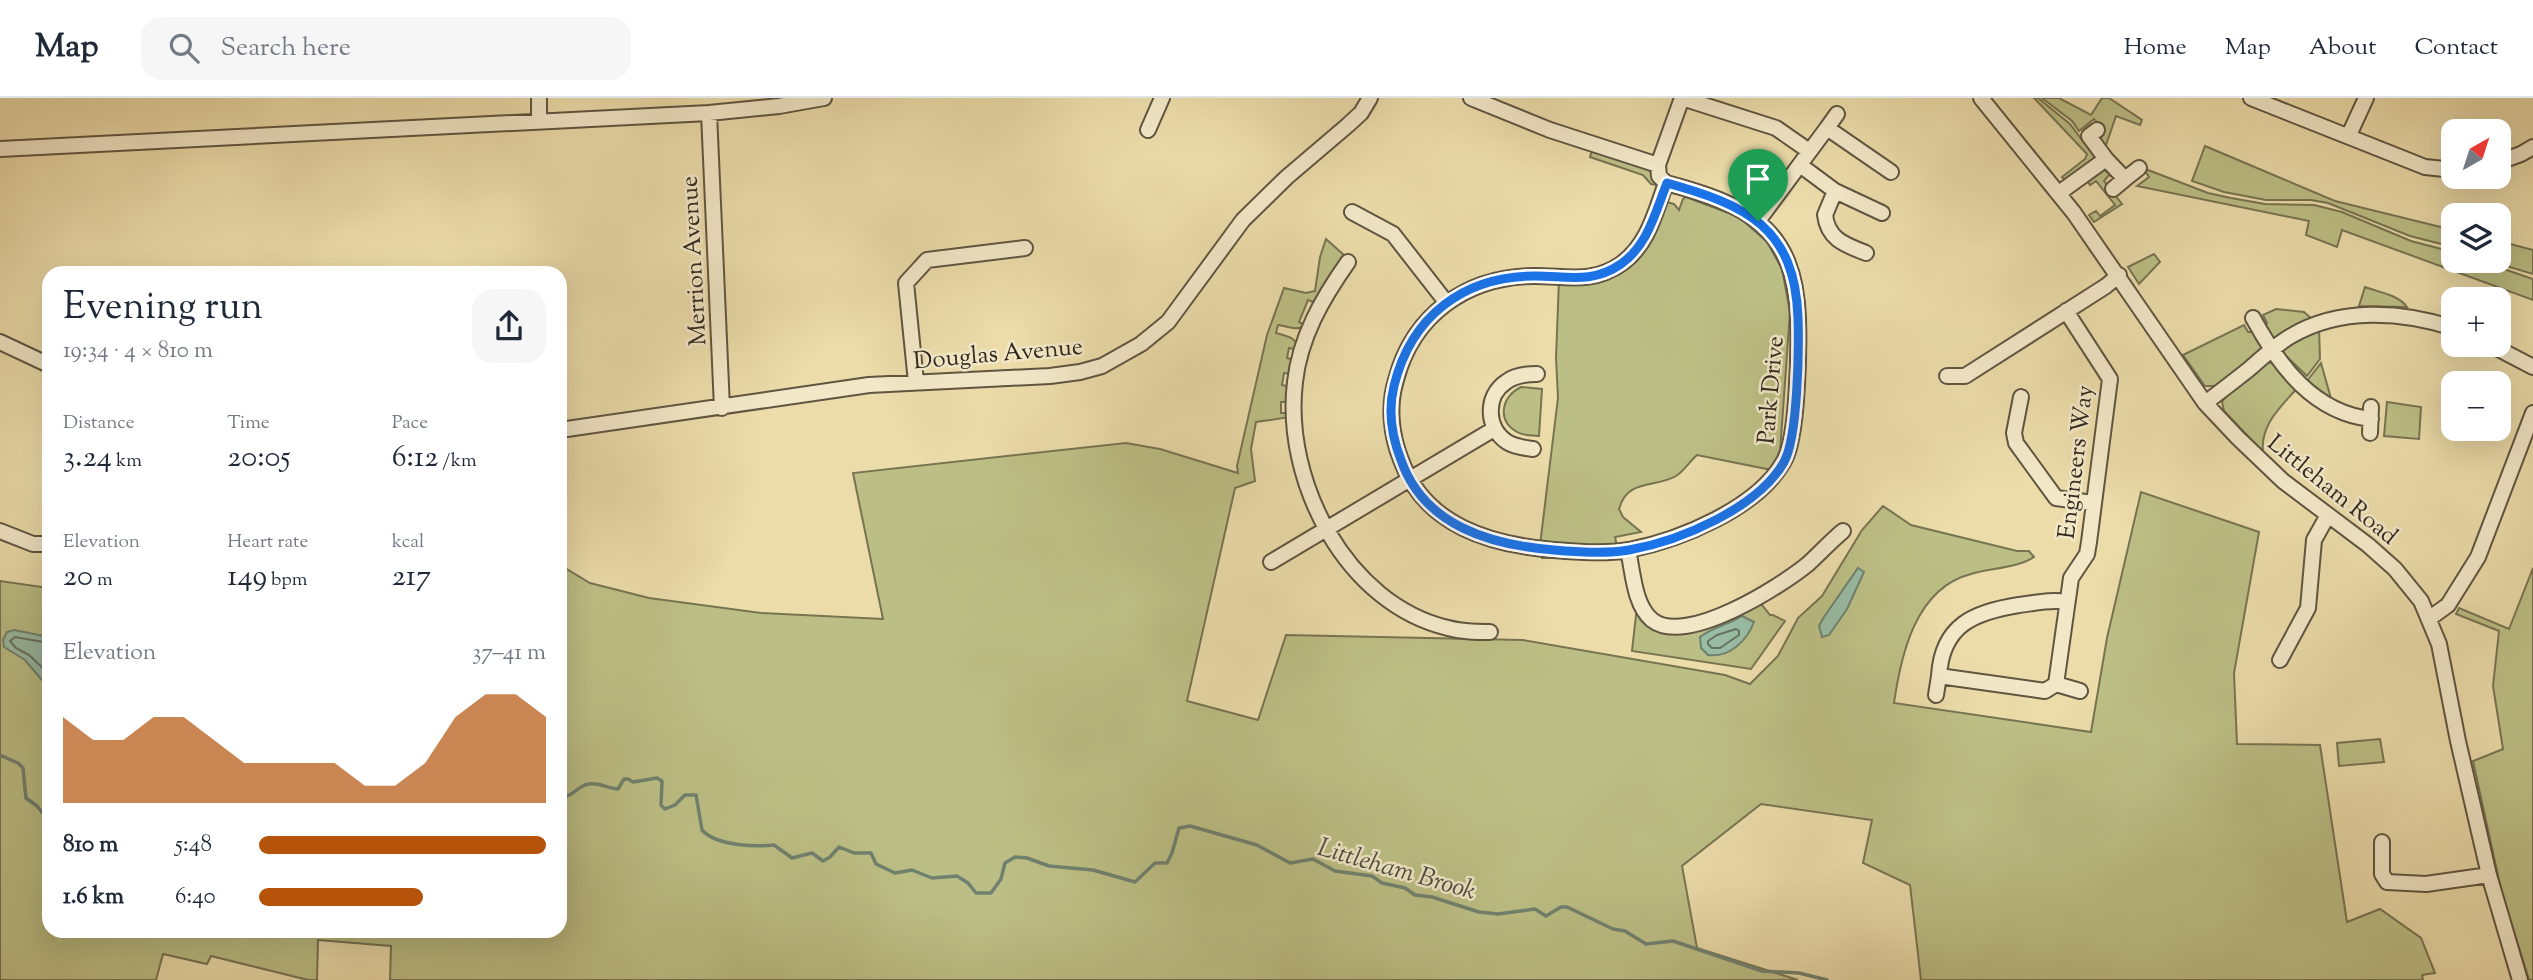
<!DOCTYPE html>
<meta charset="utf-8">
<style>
:root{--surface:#fff;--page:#f6f6f7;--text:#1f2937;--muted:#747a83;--line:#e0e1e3;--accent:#b45309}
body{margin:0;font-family:"Sorts Mill Goudy",serif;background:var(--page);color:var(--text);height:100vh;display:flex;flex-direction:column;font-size:26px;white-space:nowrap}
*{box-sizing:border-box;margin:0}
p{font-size:23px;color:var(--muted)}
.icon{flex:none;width:38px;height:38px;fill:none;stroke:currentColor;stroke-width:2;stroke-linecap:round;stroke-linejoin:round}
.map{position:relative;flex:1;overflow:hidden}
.sheet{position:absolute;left:42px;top:168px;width:525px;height:672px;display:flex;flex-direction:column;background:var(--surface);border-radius:21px;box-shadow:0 7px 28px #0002}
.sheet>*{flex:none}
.needle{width:46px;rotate:39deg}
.tools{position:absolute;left:2441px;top:21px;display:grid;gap:14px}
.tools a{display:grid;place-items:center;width:70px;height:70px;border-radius:14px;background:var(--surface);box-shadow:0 7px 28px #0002;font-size:35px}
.pin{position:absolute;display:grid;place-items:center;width:60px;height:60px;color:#fff;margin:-72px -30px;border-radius:50% 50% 50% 0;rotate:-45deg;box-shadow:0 0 7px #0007}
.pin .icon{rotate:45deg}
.round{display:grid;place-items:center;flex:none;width:74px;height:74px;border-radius:21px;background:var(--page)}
.head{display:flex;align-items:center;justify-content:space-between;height:119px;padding:0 21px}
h1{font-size:38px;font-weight:600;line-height:52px}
.stats{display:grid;grid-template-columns:repeat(3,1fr);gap:10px;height:119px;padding:7px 21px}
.stats div{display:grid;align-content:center}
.stats b{font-size:30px;font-weight:600}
.stats small{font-size:19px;font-weight:400}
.stats p{font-size:19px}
.chart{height:196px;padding:14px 21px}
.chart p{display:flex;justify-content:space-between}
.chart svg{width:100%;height:126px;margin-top:7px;fill:var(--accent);opacity:.7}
ul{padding:0 21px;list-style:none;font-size:23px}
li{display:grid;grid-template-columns:112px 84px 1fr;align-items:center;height:52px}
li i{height:18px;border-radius:9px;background:var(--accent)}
header{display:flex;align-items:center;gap:42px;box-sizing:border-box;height:98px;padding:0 35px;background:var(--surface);border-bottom:2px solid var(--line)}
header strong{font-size:33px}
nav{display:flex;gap:38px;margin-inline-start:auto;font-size:24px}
.search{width:490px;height:63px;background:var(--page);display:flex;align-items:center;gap:18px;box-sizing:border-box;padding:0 24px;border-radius:21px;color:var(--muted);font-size:26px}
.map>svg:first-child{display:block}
</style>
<header>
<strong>Map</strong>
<div class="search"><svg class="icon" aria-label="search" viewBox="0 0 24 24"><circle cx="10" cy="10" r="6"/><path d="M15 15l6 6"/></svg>Search here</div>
<nav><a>Home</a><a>Map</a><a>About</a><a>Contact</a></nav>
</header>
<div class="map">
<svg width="2533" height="882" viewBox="0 0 2533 882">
<rect width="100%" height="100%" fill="#ebdcaa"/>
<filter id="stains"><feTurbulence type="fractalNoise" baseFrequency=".00286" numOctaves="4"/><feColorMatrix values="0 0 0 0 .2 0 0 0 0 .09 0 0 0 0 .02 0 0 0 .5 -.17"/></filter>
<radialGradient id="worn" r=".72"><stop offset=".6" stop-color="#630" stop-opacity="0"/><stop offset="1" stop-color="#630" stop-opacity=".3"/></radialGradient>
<path fill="#bcbf85" stroke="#777452" stroke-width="2" d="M2034 0H2038L2070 26 2094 58 2093 62 2065 82 2062 79 2085 61 2087 56Z
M2042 0H2059L2091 17 2102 0H2109L2142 22 2140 27 2116 18 2105 50 2100 41 2104 34 2094 21 2079 33 2072 23Z
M2205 48 2335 103 2453 132V149L2410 138 2328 105 2311 102H2266L2224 94 2192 83Z
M1593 50 1646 68V71L1650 73 1656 87 1651 86 1643 77 1590 59Z
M2104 72 2110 76 2104 83 2122 106 2094 124 2089 117 2096 113 2100 118 2115 107 2096 83 2090 87 2088 84Z
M2148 72 2208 95 2231 100 2265 106 2314 107 2342 114 2411 143 2453 154 2454 163H2480L2533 181V202L2342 132 2337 149 2306 137 2309 123 2137 88 2149 79 2145 73Z
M1686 99 1739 119 1767 144 1782 171 1790 214 1780 354 1772 372 1697 357C1690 363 1684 373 1676 378 1656 390 1627 380 1619 411L1623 419 1641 434 1615 439 1617 449 1625 460H1542L1540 447 1558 300 1556 260 1559 182 1609 180 1666 104 1674 106 1679 112 1683 101Z
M1326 141 1345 158 1324 186 1316 205 1308 202 1299 224 1305 227C1298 234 1287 228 1278 227L1276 235C1287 238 1297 239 1298 252L1289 250 1287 260 1295 262 1293 276 1284 275 1282 287 1292 289 1290 304H1281V315H1290V319L1256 324 1251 351 1255 383 1235 390 1187 603 1258 622 1286 537 1523 542 1725 577 1750 586 1778 558 1798 520 1822 498 1862 432 1883 408 1911 427 2017 453H2029L2034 459C2017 470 1991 470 1971 476 1916 490 1901 556 1894 605L2091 634 2107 540 2141 394 2259 434 2234 575 2237 646 2320 647 2347 824 2380 811 2421 840 2435 875 2422 877 2423 882H1921L1910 787 1863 765 1872 722 1761 706 1682 768 1697 850 1798 882H390L391 848 318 842 317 882H308L211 858 207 866 163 856 156 882H0V483L49 490V833H560V467L590 485 649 500 761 515 883 521 853 375 1126 345 1160 351 1238 375 1237 368 1267 237 1284 190 1306 195 1315 193 1320 159Z
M2499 143 2533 152V176L2490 163H2499Z
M2154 156 2160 164 2139 186 2128 169Z
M2365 189C2378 194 2399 197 2407 209L2359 208Z
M2276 211 2304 214 2313 222 2278 240H2273L2263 227 2267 225 2263 217Z
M2244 227 2248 234H2253L2262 249 2260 255 2216 290 2214 288H2205L2183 257Z
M2319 229 2320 261 2307 278 2287 259 2282 258C2286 242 2305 237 2319 229Z
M2267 264 2275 266 2299 288C2282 308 2260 326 2263 354L2224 313 2222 304 2226 298Z
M2321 265 2332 304 2307 283Z
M1521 289 1542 291 1539 338C1531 337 1524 338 1517 334 1496 322 1502 298 1521 289Z
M2387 304 2421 309 2419 341 2384 338Z
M2533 470V882H2529L2502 796 2473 663 2503 651 2493 588 2499 533 2456 516 2459 510 2509 531Z
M1751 507H1762L1770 517H1773L1785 523 1751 571 1632 553 1637 508 1661 531Z
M2380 641 2384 664 2339 668 2337 645Z"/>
<path fill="#99bca5" stroke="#70816f" stroke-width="2" d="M1858 470 1864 474 1847 511 1829 537 1822 539 1819 528 1824 519Z
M1742 518 1754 524C1747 543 1729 560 1708 557L1701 550 1700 539C1713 529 1728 527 1742 518Z
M14 532 49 539V584L42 582 25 562 4 549 3 542 7 534Z"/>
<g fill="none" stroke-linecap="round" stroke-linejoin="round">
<path stroke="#667262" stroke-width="2" d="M1736 531 1739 533V537L1720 550H1712L1708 546V543L1717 537Z
M49 545 15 539 10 543 16 550 29 557 49 576"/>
<path stroke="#70816f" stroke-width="3.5" d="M0 657 18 665 23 670 26 700 37 708 49 723
M560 699C574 698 575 691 585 687 597 683 606 690 618 691L624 681H628L633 684 657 680 662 683 661 707 665 711 675 707 685 697H696L702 732C716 748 756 749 774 747L792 760 812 755 823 763 830 759 839 749 854 755H871L876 766 895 775 912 772 932 780 957 778 968 785 976 795H991L1001 781 1005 765 1015 759 1027 760 1049 768 1093 772 1135 784 1155 765H1167L1172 755 1179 730 1190 728 1257 747 1290 765 1313 761 1335 773 1372 778 1382 785 1405 790 1415 797 1432 799 1479 814 1498 816 1535 811 1546 818 1561 809H1567L1613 831 1625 833 1646 846 1673 843 1762 873 1799 875 1827 882"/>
<defs>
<path id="minor" d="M539 0V23
M1471 0 1550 32 1658 67
M1682 0 1776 30 1809 53
M1981 0 2074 115 2205 305 2238 340 2283 383 2368 447 2395 471 2421 503 2439 546 2458 643 2489 777 2520 882
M2251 0 2425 69 2454 72
M709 15 722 310
M1827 30 1837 16
M1148 32 1162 0
M2097 32 2089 38 2106 61
M2349 37 2366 0
M0 51 709 15 779 8 824 0
M2499 64 2521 56 2533 49
M1800 67 1835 93 1882 115
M1666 85C1655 115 1648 147 1621 166 1592 186 1567 178 1535 178 1468 178 1413 216 1396 282 1388 308 1391 337 1401 362 1425 428 1491 447 1554 452 1578 454 1605 456 1629 452 1680 442 1758 410 1784 363 1798 339 1799 250 1798 220 1795 129 1746 106 1666 85L1659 78 1658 67 1682 0
M2113 91 2125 81
M1835 93 1825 117C1828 142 1846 147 1866 155
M2059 95 2106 61 2125 81 2139 70
M1352 114 1393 136 1446 204
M1758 123 1827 30 1891 74
M1348 164C1322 201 1300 239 1295 284 1283 383 1346 506 1448 530 1462 534 1476 534 1490 534
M2066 213 2110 281 2089 444 2087 456 2071 480 2056 586 2080 593
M2253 220C2279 268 2314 315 2371 321
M0 244 49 267
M2491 247 2533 269
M1947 278H1965L2106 188 2119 177
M916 284 906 185 927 162 1025 150
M2021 299 2014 335 2016 345 2056 400 2093 405
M2205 305C2220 294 2234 283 2248 272 2262 260 2275 247 2291 238 2340 209 2401 213 2454 230
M560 332 869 287 1050 278 1080 274 1102 268 1141 246 1168 224 1243 122 1287 79 1348 27 1361 15 1370 0
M2370 335 2371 309
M1533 351C1525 350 1515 349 1507 344 1486 330 1485 298 1506 284 1515 277 1527 276 1537 276
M0 433 33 446H49
M1628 452C1633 474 1634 507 1652 522 1686 549 1781 488 1808 466 1820 455 1831 443 1843 433
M1271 464 1494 331
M2430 520 2448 507 2478 459 2533 315
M2280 562 2308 510 2314 442 2328 417
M2056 586 2045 593 1939 578C1942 527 1974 514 2019 507 2035 505 2051 501 2067 504
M1936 597 1939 578
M2382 744V776L2387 784 2426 786 2489 777"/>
</defs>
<use href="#minor" stroke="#605541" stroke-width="18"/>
<use href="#minor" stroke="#f2e8c8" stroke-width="14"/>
</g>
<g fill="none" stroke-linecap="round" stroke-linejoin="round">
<defs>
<path id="route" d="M1667 85C1746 107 1795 129 1798 220 1799 250 1798 339 1784 364 1758 410 1680 443 1629 452 1605 456 1578 454 1554 452 1491 447 1424 428 1401 362 1392 339 1388 312 1394 288 1411 218 1464 178 1535 178 1567 178 1592 186 1621 166 1648 147 1655 115 1667 85Z"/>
</defs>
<use href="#route" stroke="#fff" stroke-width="14"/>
<use href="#route" stroke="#1a73e8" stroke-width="9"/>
</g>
<g text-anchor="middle" stroke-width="5" stroke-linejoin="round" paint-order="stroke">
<g font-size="24" fill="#32281e" stroke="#f2e8c8">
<text transform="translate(693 163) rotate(-93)" y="8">Merrion Avenue</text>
<text transform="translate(998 255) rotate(-5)" y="8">Douglas Avenue</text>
<text transform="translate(1770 292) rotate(-85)" y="8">Park Drive</text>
<text transform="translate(2075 364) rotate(-83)" y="8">Engineers Way</text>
<text transform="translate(2333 391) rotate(39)" y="8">Littleham Road</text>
</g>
<g font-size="26" font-style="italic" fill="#4c4d40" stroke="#f2e8c8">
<text transform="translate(1397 770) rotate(16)" y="9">Littleham Brook</text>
</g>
</g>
<rect width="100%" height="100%" filter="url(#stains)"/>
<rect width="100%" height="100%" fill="url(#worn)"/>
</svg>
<div class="tools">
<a><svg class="needle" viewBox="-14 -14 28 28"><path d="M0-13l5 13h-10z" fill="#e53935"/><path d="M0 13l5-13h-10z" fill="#747a83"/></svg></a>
<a><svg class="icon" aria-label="layers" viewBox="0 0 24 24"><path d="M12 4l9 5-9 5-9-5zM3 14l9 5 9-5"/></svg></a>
<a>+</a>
<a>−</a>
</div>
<div class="pin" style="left:1758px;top:123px;background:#1e9e55"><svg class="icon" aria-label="arrive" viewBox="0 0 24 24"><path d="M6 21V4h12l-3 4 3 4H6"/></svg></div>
<section class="sheet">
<div class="head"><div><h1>Evening run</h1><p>19:34 · 4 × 810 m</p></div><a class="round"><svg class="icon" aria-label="share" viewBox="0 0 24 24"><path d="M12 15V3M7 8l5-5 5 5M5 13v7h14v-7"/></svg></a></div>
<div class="stats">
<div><p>Distance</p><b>3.24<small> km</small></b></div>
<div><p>Time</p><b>20:05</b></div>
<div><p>Pace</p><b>6:12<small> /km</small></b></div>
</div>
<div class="stats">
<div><p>Elevation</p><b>20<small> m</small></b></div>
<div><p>Heart rate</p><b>149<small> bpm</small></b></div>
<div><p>kcal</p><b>217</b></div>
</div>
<div class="chart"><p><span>Elevation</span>37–41 m</p>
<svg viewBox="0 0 160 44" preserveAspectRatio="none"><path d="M0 44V14L10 22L20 22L30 14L40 14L50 22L60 30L70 30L80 30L90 30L100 38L110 38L120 30L130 14L140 6L150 6L160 14V44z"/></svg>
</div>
<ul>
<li><b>810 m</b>5:48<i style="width:100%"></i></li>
<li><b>1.6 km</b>6:40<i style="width:57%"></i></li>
</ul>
</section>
</div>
